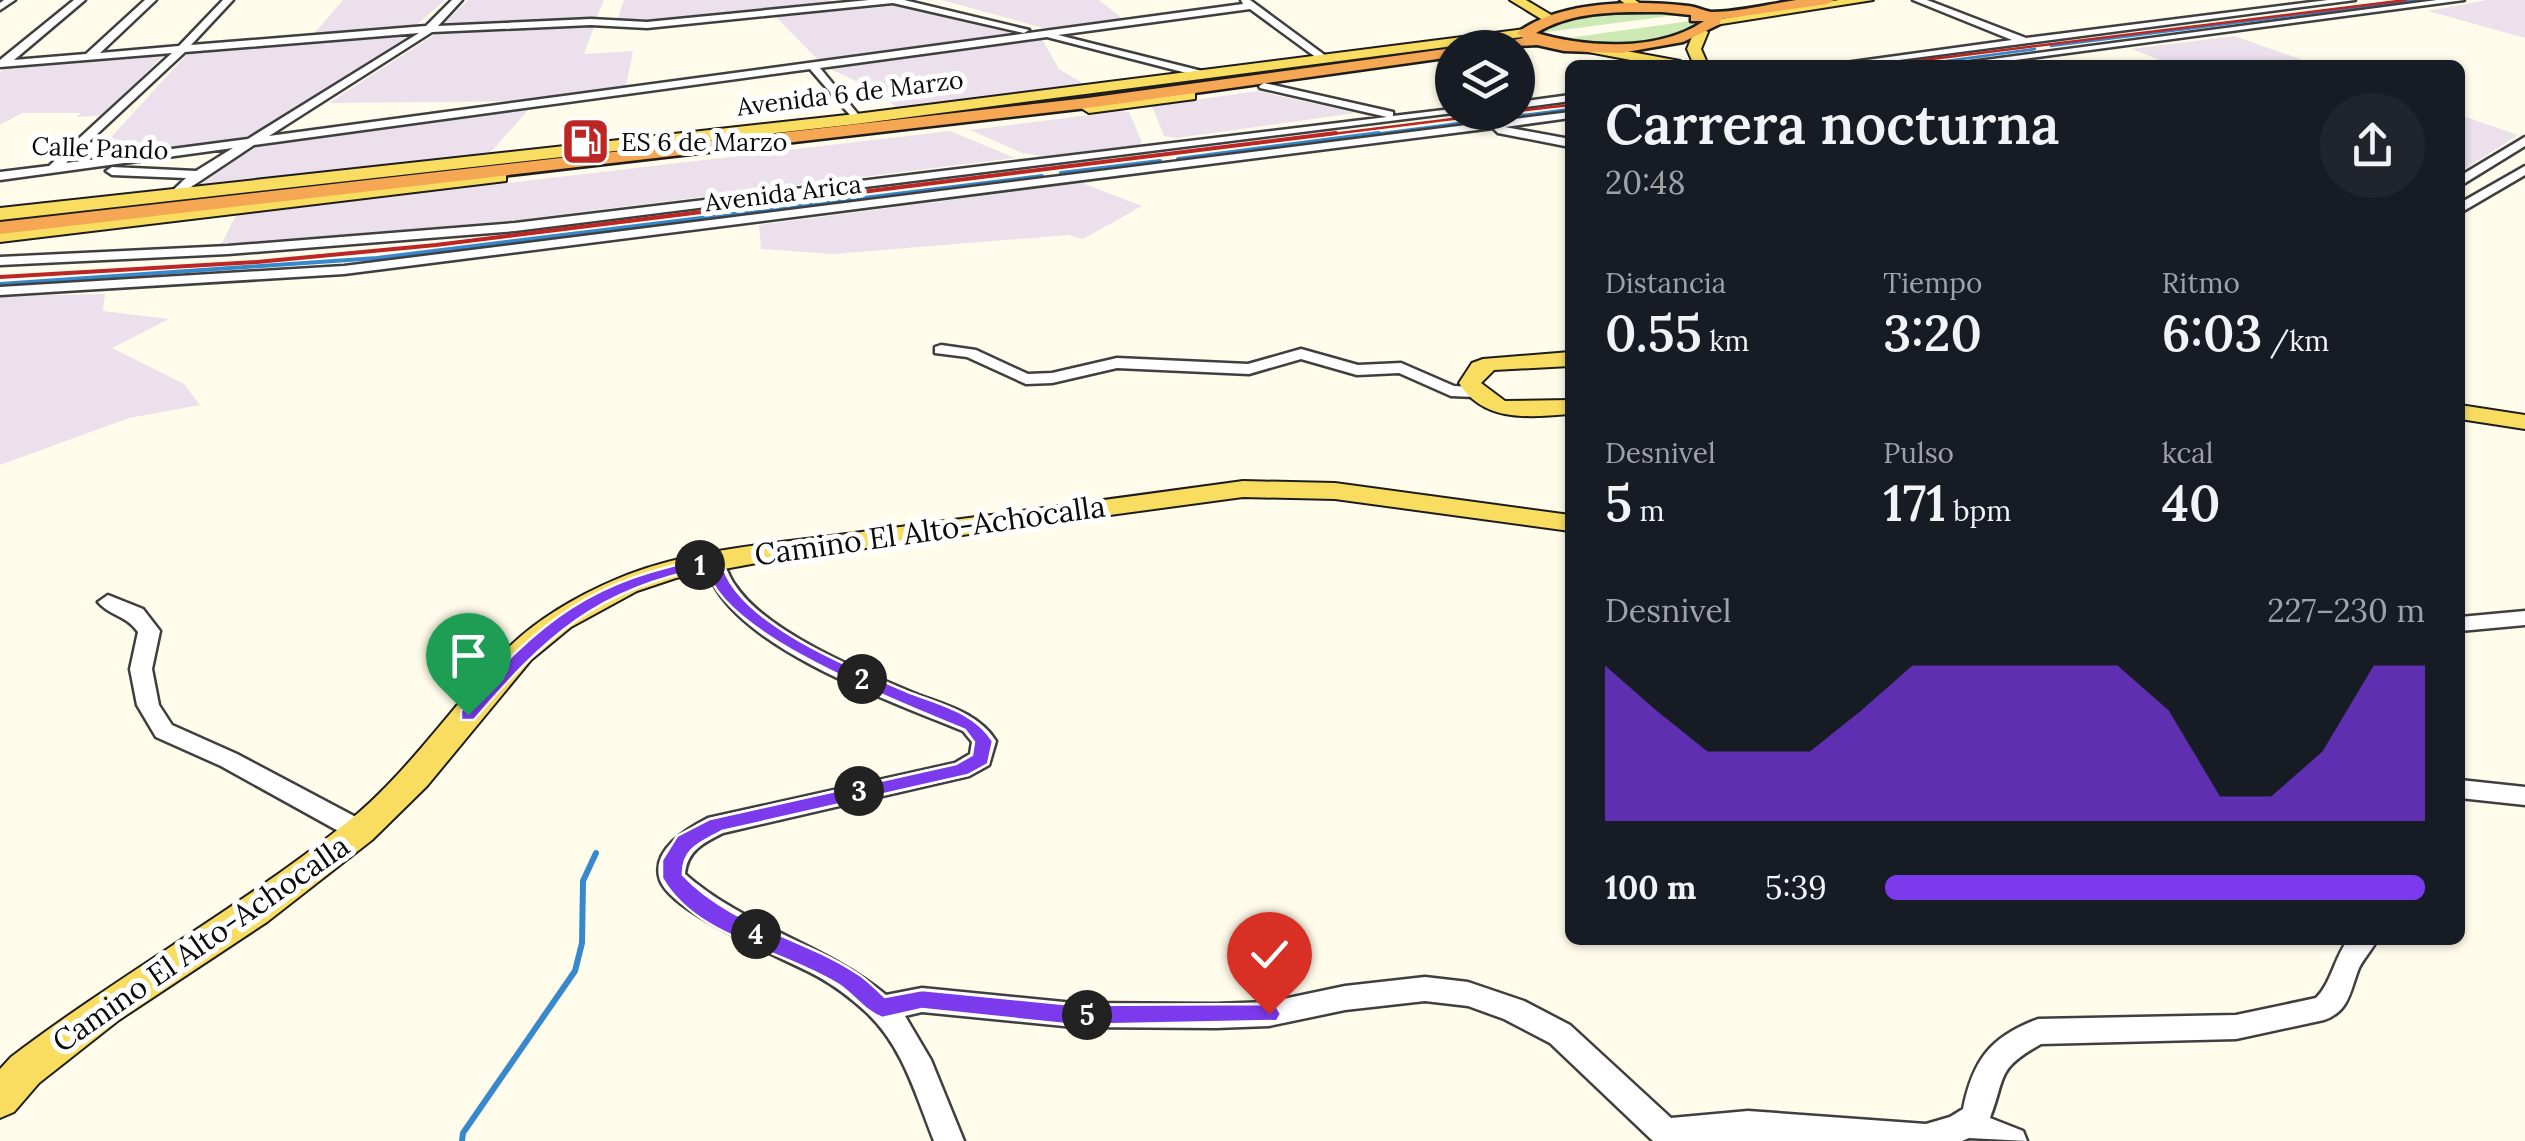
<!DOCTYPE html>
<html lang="es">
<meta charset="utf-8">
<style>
:root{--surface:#171b24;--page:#20242c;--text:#f1f3f6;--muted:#9ea1a6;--accent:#7c3aed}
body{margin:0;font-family:Lora,serif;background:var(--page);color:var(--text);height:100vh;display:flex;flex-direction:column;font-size:38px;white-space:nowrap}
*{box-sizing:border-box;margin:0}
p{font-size:32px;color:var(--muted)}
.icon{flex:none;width:55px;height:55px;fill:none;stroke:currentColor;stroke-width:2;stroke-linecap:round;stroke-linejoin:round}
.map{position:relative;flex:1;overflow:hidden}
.sheet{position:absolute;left:1565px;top:60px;width:900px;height:885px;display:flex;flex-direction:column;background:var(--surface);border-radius:15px;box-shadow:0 2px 8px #0004}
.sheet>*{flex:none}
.tools{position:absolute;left:1435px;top:30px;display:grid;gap:20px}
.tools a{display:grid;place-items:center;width:100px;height:100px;border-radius:50%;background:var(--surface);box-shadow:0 2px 8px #0004;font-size:50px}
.pin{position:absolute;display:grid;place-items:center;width:85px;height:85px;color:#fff;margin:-102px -42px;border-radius:50% 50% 50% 0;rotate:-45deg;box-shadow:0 0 10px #0007}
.pin .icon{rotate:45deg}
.km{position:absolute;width:50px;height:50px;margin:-25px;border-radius:50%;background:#222;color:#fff;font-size:28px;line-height:50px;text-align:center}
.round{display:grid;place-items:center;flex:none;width:105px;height:105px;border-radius:52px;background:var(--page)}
.head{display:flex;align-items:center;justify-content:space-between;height:170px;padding:0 40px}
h1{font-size:55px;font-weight:600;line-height:75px}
.metrics{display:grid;grid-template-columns:repeat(3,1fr);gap:15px;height:170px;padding:10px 40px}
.metrics div{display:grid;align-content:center}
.metrics b{font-size:50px;font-weight:600}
.metrics small{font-size:28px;font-weight:400}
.metrics p{font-size:28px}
.chart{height:280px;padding:20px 40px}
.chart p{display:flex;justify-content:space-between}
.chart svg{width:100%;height:180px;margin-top:10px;fill:var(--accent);opacity:.7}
ul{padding:0 40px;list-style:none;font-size:32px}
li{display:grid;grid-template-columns:160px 120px 1fr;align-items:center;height:75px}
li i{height:25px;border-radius:12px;background:var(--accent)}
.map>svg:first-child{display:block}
</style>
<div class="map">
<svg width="2525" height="1141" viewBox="0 0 2525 1141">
<rect width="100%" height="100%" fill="#fffceb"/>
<path fill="#ebe0eb" d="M343 0H445L413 28 313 35Z
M468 0H604L596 19 442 25Z
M624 0H828L843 5 616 23Z
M942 0H1099L1123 19 1047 29Z
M2487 0H2525V38L2428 11Z
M906 5 1014 34 818 60 775 16Z
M595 24 584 54 633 51 626 86 523 101 329 103 440 31Z
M414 34 247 140 91 159 189 52Z
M2234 36 2317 65H2173L2131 49Z
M1035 37 1042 39 1059 69 1089 87 897 108 875 90 824 66Z
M165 54 104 115 76 117 81 113H22L0 125V72L9 66Z
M1258 91 1356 113 1176 138 1164 136 1152 106Z
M530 108 490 153 201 184 260 144Z
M1120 111 1129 112 1142 142 1139 145 1043 156 1022 153 970 130Z
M2460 115 2518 135 2460 172Z
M950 131 1015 158 508 221 221 245 236 215Z
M1082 183 1142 206 1083 239 1069 235 833 254 761 249 759 225Z
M105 294 103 311 169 319 112 348 184 384 200 405 129 418 0 465V296Z"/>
<path fill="#cde9b5" d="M1607 11 1692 13 1532 34 1551 22Z
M1705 19 1707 22C1648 49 1610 45 1546 41Z"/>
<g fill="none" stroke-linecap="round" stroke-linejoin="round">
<path stroke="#3788cd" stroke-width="2.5" d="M2051 46 2416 0
M1917 65 2035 49
M1359 136 1570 109"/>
<path stroke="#3788cd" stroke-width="4" d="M1178 159 1379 133
M1061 173 1160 161
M0 284 377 258 1042 176
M1570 435V450"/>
<path stroke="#3788cd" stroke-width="6" d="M462 1141 463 1133 575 971 582 943 583 881 596 853"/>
<defs>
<path id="minor" d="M4 0H15L0 10V3Z
M74 0H85L14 60 86 54 145 0H156L100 53 179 46 223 0H233L191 45 426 26 452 0H462L438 26 591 19 647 22 869 0H904L1029 30 1024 33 893 3 647 28 591 25 432 32 269 136 1243 4 1241 0H1250L1330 59 1321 61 1250 9 1058 35 1210 73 1211 75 1206 78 1047 37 820 68 862 119 856 122 810 69 254 145 176 197 170 193 186 178 112 175 106 171 112 167 196 171 233 148 0 180V172L49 166 172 53 0 67V60ZM419 33 248 139 66 163 185 52Z
M1913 0H1927L2026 38 2328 0H2355L1861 65H1831L2012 40Z
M2437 0H2464L1978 65H1948Z
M1264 83 1393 112V116L1452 109V112H1461L515 231 228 254 0 265V257L228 246 515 223 1387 117 1260 88 1259 86Z
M1570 95V101L1518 108V102Z
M1570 112V118L1505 127 1570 139V147L1498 133 1493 128 344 274 0 295V287L344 266Z
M2525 137V146L2460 186V176Z
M2525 166V175L2460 213V203Z
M941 345 976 350 1028 374 1052 373 1117 358 1248 364 1301 349 1358 365 1401 363 1454 386 1474 387 1482 392 1474 397 1451 396 1399 373 1357 375 1301 359 1249 374 1117 368 1052 383 1026 384 967 357 935 353V347Z
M714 556 721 558C726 566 729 577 735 585 766 632 860 671 911 692 942 705 977 711 996 741L989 765 969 776 723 833C703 843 687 851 685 874 745 927 825 944 886 995L922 988 1074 1003 1216 1004 1269 1002 1345 986 1425 977 1468 982 1524 1001 1570 1025 1671 1118 1748 1111 1926 1124 1950 1117 1963 1109C1973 1060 1990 1037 2038 1019L2236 1015 2316 998C2332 982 2334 958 2348 940H2377C2372 950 2364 958 2359 968 2350 990 2350 1011 2324 1020L2236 1039 2041 1044C1996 1069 2006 1076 1990 1118L2023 1131 2027 1141 1969 1138 1962 1141H1653L1550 1043 1504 1019 1468 1006 1425 1001 1345 1010 1269 1026 1216 1028 1074 1027 922 1012 905 1016 931 1060 964 1141H934C916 1096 903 1046 866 1012 851 998 835 986 817 976 784 958 672 914 660 880 650 850 687 829 708 818L955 763 970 754 972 742 963 731C893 702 758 655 717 590 712 582 708 571 704 562Z
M108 595 143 609 160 631 152 669 159 705 172 725 237 754 369 824 372 831 369 838 360 840 351 838 221 766 156 737 137 705 130 669 138 632C126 615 110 616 98 602Z
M2525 611V625L2460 631V617Z
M2460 780 2525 787V805L2460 798Z"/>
<path id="major" d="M1510 0H1526L1558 19 1546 22Z
M1620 0H1635L1647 8 1635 11Z
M1839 0H1873L1715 25 1708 21Z
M1701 28 1708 32 1701 49 1708 65H1694L1687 49 1694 32Z
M1525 29 1532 33 1530 36 856 124 0 220V208L856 114Z
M1588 44 1680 61 1687 65H1657L1583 51V45Z
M1190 91 1195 93V99L1089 113 1081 108 1089 103Z
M500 172 506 173V181L0 242V230Z
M1570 352V366L1494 370 1481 383 1505 401 1570 400V414C1528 417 1484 423 1459 383L1472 363 1483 359Z
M2460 405 2525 415V429L2460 419Z
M1243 481 1335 483 1570 515V531L1335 499 1243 497 762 562 676 578 637 591 571 627 531 660 427 786 372 840 267 922 119 1020 39 1083 14 1112 0 1118V1069L11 1057C119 975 238 909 345 824 408 774 453 704 509 647 539 618 579 595 617 579 690 548 776 544 854 533 984 516 1113 499 1243 481Z"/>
<path id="highway" d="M1796 0H1834L1827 4 1721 19 1720 24 1683 42 1621 53 1564 51 1537 45 1476 48 1523 38 1517 33C1559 0 1638 0 1689 6 1697 7 1704 11 1711 12 1738 12 1769 4 1796 0ZM1662 12 1691 15V21H1704C1657 53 1584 47 1536 33 1574 10 1619 12 1662 12Z
M1453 48 1452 57 1087 108 0 234V222L1087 98Z"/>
</defs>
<use href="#minor" stroke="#3f3f3f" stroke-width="5"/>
<use href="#major" stroke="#1d1d1d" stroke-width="4"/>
<use href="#highway" stroke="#1d1d1d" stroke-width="5"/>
<use href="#minor" fill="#fff" fill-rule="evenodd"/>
<use href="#major" fill="#f9dd61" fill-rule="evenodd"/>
<use href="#highway" fill="#f5a753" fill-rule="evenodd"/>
<path stroke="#bc2624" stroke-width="2.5" d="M1884 65 2406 0
M1518 111 1570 105
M1316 136 1509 112"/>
<path stroke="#bc2624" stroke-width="4" d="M0 277 257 262 436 245 1336 133"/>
</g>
<path fill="#7c3aed" stroke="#fff" stroke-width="2.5" d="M714 557 722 562C734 622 857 670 908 692 939 704 975 712 993 741L988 764 968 775 722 831C701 843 682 848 683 875 730 925 799 936 855 972 866 978 876 989 885 997L922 990 1074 1005 1269 1004 1277 1007 1281 1014 1277 1021 1074 1025 922 1009 882 1018C864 1011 854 995 839 985 784 950 696 938 662 878V860L677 836 710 819 956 764 972 755 974 742 965 730C906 705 719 635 707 568 597 588 544 638 474 720H461V711C541 619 591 579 714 557Z"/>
<defs>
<symbol id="fuel-square" viewBox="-11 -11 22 22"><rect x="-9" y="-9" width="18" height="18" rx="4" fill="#bc2624" stroke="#fff"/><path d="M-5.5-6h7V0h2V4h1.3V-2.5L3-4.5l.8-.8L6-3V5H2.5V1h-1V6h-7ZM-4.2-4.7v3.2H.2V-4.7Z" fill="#fff"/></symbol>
</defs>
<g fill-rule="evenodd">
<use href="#fuel-square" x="558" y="114" width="55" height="55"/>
</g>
<g text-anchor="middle" stroke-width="10" stroke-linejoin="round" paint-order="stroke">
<g font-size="25" fill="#0c0c0c" stroke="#fff">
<text transform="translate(850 93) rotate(-7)" y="9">Avenida 6 de Marzo</text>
<text transform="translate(100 148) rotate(2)" y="9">Calle Pando</text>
<text transform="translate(783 193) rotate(-7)" y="9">Avenida Arica</text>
</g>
<g font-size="25" fill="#0c0c0c" stroke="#fff" text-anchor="start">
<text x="621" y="151">ES 6 de Marzo</text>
</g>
<g font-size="30" fill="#0c0c0c" stroke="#fff">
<text transform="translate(930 531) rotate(-8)" y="10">Camino El Alto-Achocalla</text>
<text transform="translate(201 944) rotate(-35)" y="10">Camino El Alto-Achocalla</text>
</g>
</g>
</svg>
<div class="tools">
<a><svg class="icon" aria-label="layers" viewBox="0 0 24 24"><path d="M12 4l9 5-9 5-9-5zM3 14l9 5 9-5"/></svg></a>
</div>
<div class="pin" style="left:468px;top:715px;background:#1e9e55"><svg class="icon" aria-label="arrive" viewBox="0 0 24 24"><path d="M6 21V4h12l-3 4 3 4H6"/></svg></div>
<div class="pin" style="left:1269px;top:1014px;background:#d93025"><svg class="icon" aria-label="check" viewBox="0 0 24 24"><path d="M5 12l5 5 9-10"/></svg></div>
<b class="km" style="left:700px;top:565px">1</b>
<b class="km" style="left:862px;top:679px">2</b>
<b class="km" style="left:859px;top:791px">3</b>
<b class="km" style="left:756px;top:934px">4</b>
<b class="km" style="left:1087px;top:1015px">5</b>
<section class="sheet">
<div class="head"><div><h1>Carrera nocturna</h1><p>20:48</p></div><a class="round"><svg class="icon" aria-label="share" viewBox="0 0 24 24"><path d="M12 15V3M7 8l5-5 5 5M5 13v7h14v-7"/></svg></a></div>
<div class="metrics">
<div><p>Distancia</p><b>0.55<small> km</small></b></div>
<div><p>Tiempo</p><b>3:20</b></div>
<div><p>Ritmo</p><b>6:03<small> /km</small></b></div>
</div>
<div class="metrics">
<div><p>Desnivel</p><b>5<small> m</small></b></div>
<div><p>Pulso</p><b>171<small> bpm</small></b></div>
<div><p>kcal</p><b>40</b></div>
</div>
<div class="chart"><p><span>Desnivel</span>227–230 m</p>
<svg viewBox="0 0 160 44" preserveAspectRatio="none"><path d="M0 44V6L10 17L20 27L30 27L40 27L50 17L60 6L70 6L80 6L90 6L100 6L110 17L120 38L130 38L140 27L150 6L160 6V44z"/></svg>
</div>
<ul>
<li><b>100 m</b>5:39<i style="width:100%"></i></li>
</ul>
</section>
</div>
